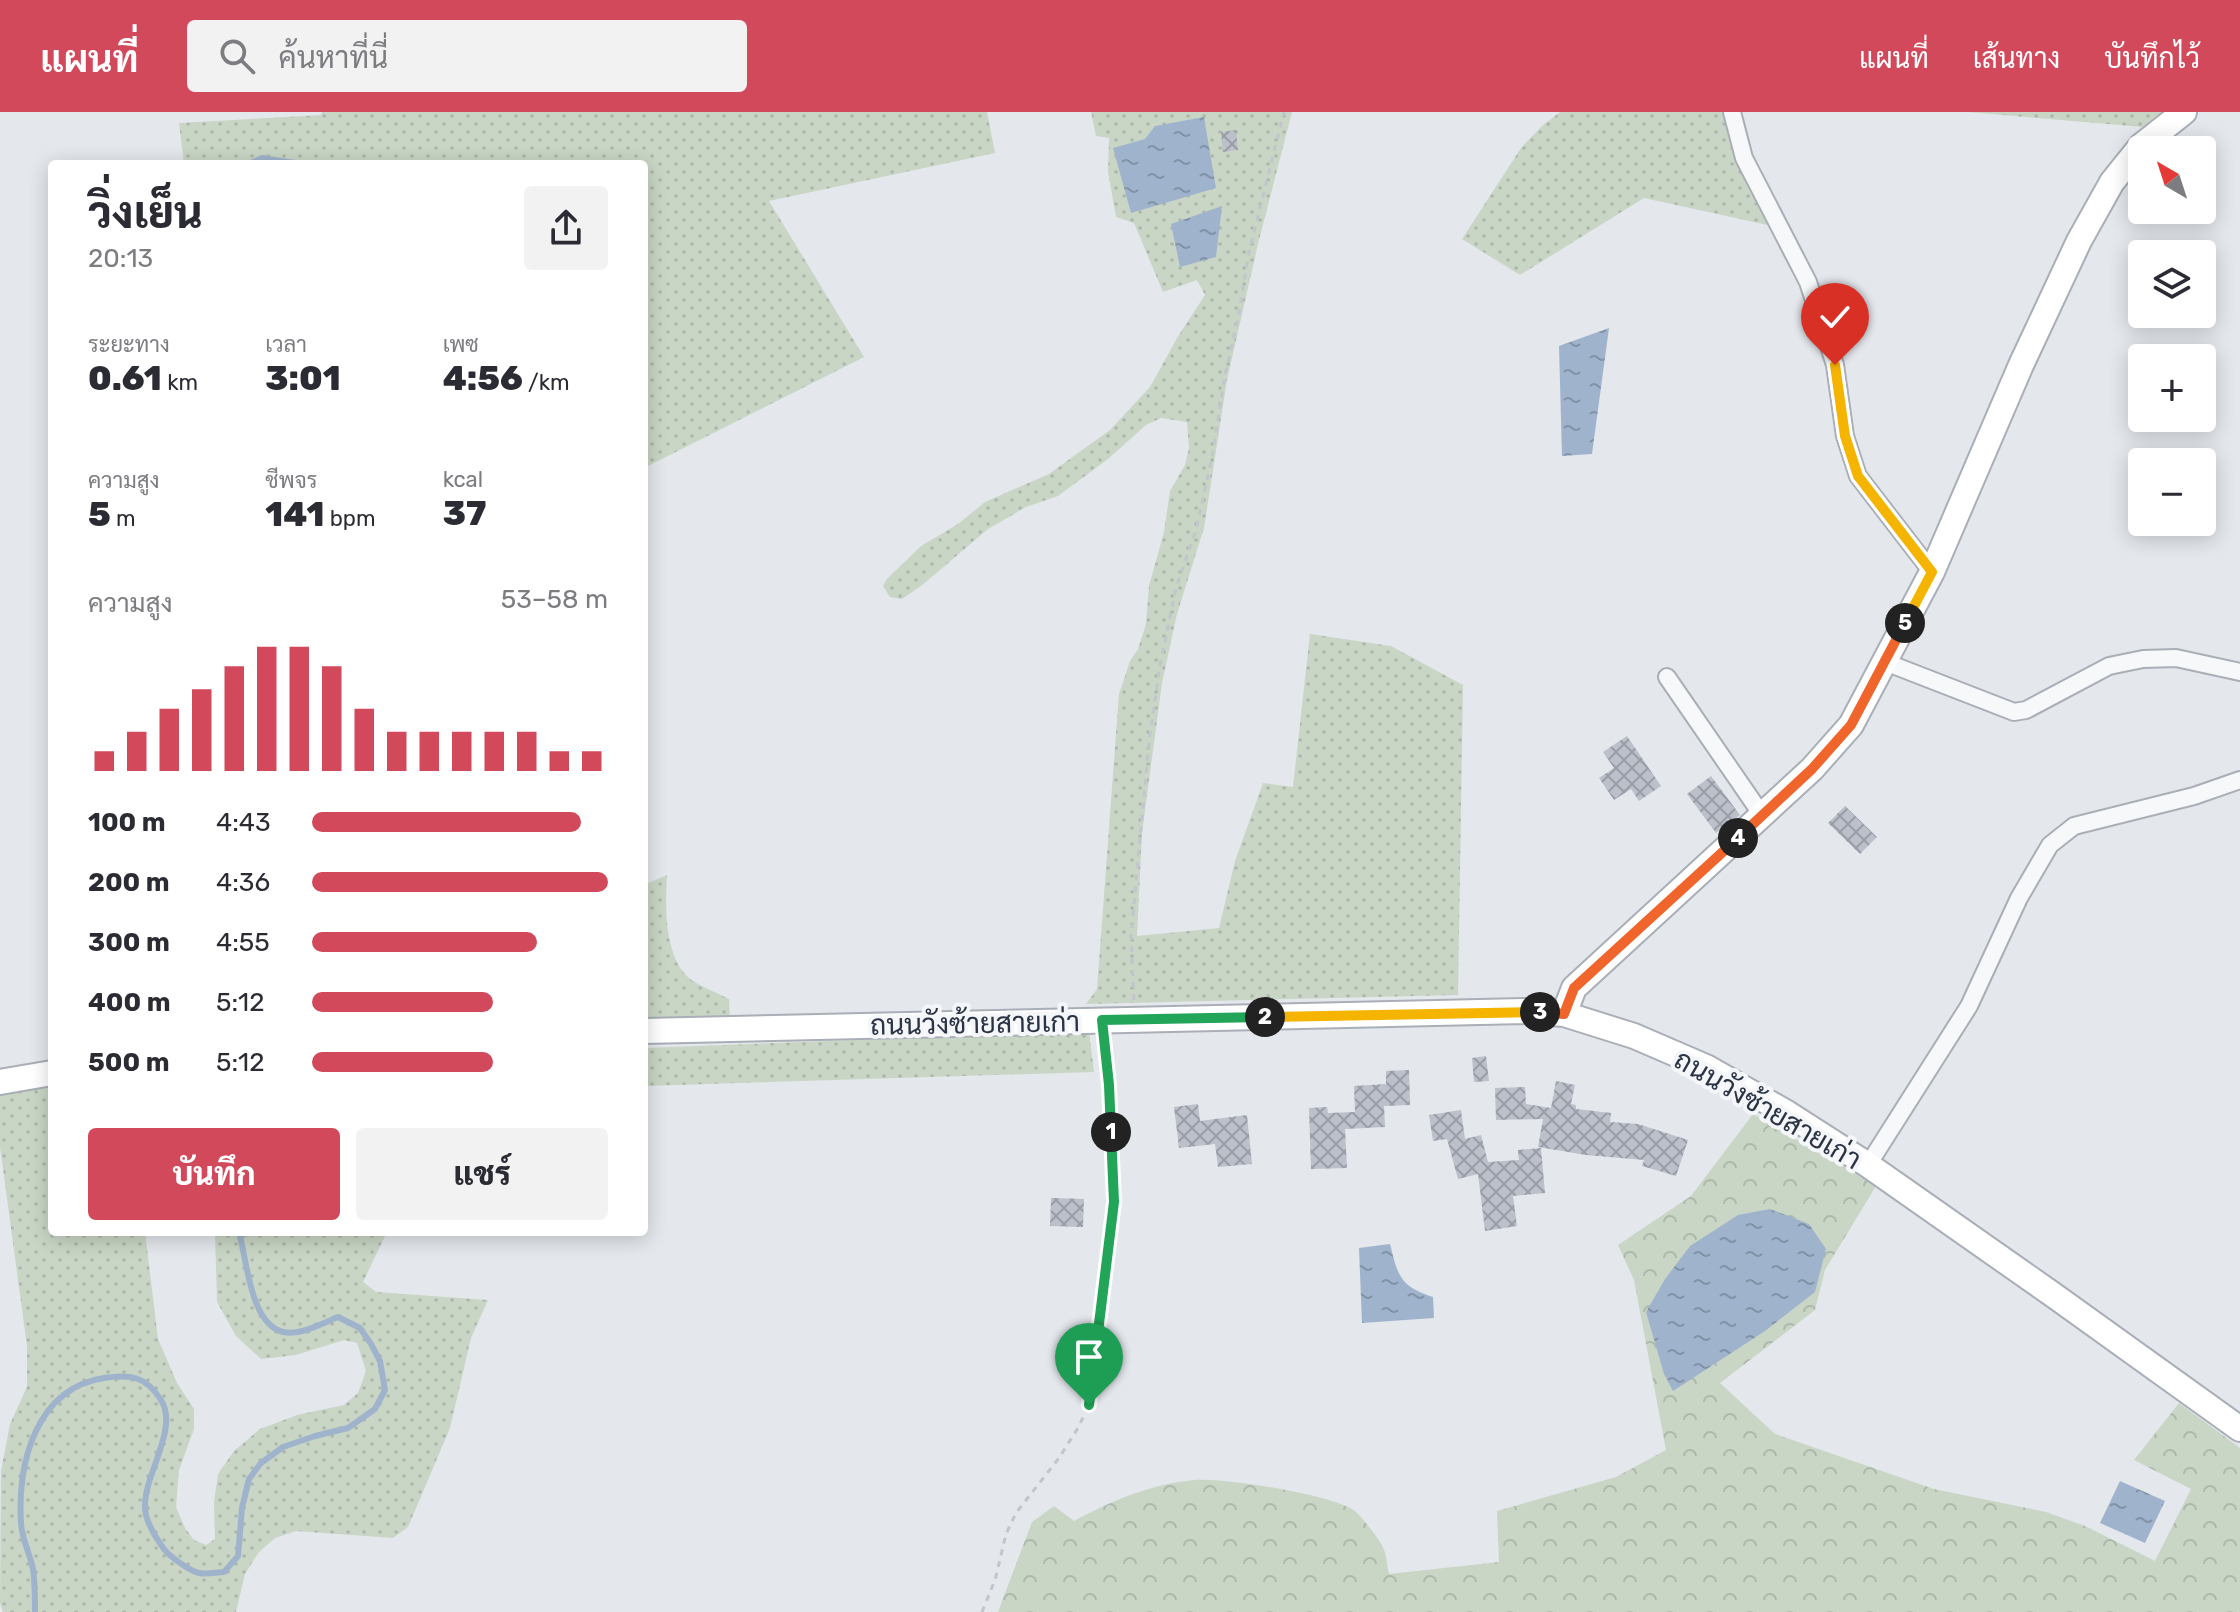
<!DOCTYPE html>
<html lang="th">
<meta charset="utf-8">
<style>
:root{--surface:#fff;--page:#f2f2f3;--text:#2b2b33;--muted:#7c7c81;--accent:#d1495b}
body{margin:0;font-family:Rubik,Sarabun,sans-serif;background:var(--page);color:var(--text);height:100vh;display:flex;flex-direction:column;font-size:30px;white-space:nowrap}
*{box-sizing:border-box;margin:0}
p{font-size:26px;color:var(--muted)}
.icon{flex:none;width:44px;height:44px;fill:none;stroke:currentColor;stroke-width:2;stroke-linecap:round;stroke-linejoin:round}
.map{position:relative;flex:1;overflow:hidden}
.drawer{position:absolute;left:48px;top:48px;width:600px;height:1076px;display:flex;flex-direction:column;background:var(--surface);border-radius:8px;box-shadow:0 4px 20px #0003}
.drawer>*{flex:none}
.needle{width:52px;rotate:321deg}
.controls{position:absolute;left:2128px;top:24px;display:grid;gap:16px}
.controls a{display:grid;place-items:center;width:88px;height:88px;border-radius:8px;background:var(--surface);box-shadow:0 4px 20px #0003;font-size:40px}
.pin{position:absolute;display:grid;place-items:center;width:68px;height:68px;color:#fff;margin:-82px -34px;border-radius:50% 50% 50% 0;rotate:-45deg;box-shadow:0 0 8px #0007}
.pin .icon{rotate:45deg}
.km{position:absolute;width:40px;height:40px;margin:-20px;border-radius:50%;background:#222;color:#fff;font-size:22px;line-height:40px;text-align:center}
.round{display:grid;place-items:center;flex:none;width:84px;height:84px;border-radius:8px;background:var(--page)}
.overview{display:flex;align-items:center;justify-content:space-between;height:136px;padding:0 40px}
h1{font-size:44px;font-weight:800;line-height:60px}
.figures{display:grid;grid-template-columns:repeat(3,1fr);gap:12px;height:136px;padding:8px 40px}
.figures div{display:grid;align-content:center}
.figures b{font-size:34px;font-weight:800}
.figures small{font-size:22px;font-weight:400}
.figures p{font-size:22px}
.chart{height:224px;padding:16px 40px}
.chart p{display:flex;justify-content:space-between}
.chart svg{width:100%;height:144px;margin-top:8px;stroke:var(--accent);stroke-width:6}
.cta{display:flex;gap:16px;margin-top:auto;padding:16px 40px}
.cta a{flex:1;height:92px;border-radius:8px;background:var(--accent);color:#fff;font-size:32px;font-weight:800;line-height:92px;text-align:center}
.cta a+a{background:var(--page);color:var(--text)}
ul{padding:0 40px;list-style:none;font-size:26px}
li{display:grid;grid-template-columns:128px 96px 1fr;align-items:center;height:60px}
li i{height:20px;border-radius:10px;background:var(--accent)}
header{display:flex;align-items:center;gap:48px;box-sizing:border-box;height:112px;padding:0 40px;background:var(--accent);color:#fff}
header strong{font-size:38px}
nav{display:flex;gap:44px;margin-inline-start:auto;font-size:28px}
.search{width:560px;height:72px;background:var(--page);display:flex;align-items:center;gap:20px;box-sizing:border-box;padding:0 28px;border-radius:8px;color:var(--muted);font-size:30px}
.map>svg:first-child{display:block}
</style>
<header>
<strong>แผนที่</strong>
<div class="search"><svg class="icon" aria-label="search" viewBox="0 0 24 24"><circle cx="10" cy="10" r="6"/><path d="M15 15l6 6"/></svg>ค้นหาที่นี่</div>
<nav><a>แผนที่</a><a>เส้นทาง</a><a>บันทึกไว้</a></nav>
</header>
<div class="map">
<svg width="2240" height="1500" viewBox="0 0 2240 1500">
<defs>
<pattern id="grass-dots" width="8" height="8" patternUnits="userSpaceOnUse" patternTransform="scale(2)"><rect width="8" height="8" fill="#c9d6c5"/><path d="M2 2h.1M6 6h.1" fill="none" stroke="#adb8ab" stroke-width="1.8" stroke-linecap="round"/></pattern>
<pattern id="forest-crowns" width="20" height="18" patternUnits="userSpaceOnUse" patternTransform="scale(2)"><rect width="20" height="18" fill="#c9d6c5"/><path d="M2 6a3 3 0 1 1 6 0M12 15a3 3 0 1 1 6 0" fill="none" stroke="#adb8ab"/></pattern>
<pattern id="water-ripples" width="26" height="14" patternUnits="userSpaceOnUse" patternTransform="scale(2)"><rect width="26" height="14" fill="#9fb4cc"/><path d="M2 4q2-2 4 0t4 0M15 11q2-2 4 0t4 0" fill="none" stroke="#8293a7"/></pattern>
<pattern id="building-cross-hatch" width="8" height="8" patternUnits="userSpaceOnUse" patternTransform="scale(2)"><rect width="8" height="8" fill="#bbc0ca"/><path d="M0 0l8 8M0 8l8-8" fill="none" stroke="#989da6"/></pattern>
</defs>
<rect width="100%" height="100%" fill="#e4e7ec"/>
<path fill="url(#grass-dots)" d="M322 0H987L995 41 769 89 864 245 644 356V52H184L179 11 321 3Z
M1091 0H1292L1258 132 1227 268 1204 416 1177 502 1162 571 1142 721 1137 824 1219 816 1235 749 1263 671 1293 675 1310 522 1391 534 1463 573 1458 883 1086 892 1097 877 1119 582 1130 549 1138 537 1146 512 1149 474 1164 420 1170 379 1185 353 1189 336 1187 310 1161 306 1146 313 1108 347 1058 384 1026 395 988 417 921 474 902 487 890 485 883 474 887 467 921 434 958 412 985 390 1049 362 1110 318 1150 275 1177 226 1205 183 1197 168 1163 180 1134 111 1116 105 1108 60 1109 26 1096 24Z
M1560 0H1722L1736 47 1772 114 1644 86 1520 163 1462 127 1521 36 1542 14Z
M1968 0H2162L2142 15Z
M667 763C665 793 664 844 689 866 698 874 718 881 729 887L730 909 644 911V773Z
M1089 919 1094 960 644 974V936Z
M52 974V1120H145L158 1227 177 1271 194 1297V1317L179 1358 176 1395 185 1416 194 1428 206 1433 215 1427 214 1390 218 1362 234 1339 260 1317 297 1303 344 1293 358 1281 366 1259 357 1231 344 1228 296 1243 261 1247 236 1224 217 1190 215 1120H387L363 1170 376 1180 488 1188 471 1226 450 1316 408 1415 393 1426 296 1419 275 1426 259 1440 245 1462 236 1500H3L0 1491 1 1359 10 1312 27 1275V1234L0 1035V983Z"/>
<path fill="url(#forest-crowns)" d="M1753 1002 1876 1074 1825 1158 1815 1198 1720 1271 1775 1322 1934 1377 2046 1400 2085 1414 2155 1449 2191 1377 2134 1348 2179 1291 2240 1336V1500H998L1032 1410 1054 1394 1074 1409C1111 1389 1151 1372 1194 1368 1223 1365 1333 1383 1355 1399 1362 1405 1382 1430 1384 1438 1387 1445 1387 1454 1389 1462L1499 1450 1497 1399 1616 1365 1666 1338 1634 1168 1618 1133 1691 1084Z"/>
<path fill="url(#water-ripples)" d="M1204 5 1216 76 1131 101 1113 36 1145 27 1155 14Z
M1222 94 1216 145 1180 155 1171 112Z
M1609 216 1592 342 1562 344 1559 234Z
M1770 1097 1809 1112 1826 1137 1815 1180 1765 1219 1673 1279 1664 1262 1646 1200 1665 1167 1690 1134 1738 1103Z
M1390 1132C1398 1163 1399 1174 1433 1185L1434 1206 1362 1211 1359 1136Z
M2120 1369 2165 1389 2145 1431 2100 1411Z"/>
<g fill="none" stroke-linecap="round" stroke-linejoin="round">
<path stroke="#9fb4cc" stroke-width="6" d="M249 52 262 46 301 52
M35 1500C35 1486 35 1471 33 1457 30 1441 21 1426 21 1410 17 1352 36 1276 104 1266 130 1262 146 1264 161 1288 179 1316 145 1361 145 1393 144 1408 156 1426 164 1437 170 1445 190 1459 199 1461 206 1463 217 1460 224 1460L238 1444 242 1396 249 1367 261 1351 283 1335 315 1324 348 1316 375 1297 385 1278 380 1249 371 1232 360 1216 338 1205C324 1211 299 1224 283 1220 250 1212 247 1148 239 1120"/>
</g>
<path fill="url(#building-cross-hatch)" d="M1236 18 1238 38 1223 40 1221 20Z
M1627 624 1661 674 1639 689 1631 677 1614 688 1599 666 1614 656 1603 640Z
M1711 664 1740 703 1716 721 1687 682Z
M1845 694 1877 725 1860 742 1828 711Z
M1486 944 1489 969 1474 970 1472 946Z
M1409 958 1410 993 1384 994 1385 1015 1345 1017 1347 1056 1311 1057 1309 996 1327 995 1328 1001 1355 1000 1354 974 1386 972V959Z
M1556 969 1575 973 1571 992 1576 993V997L1611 1001 1610 1010 1638 1012 1688 1028 1676 1064 1642 1054 1644 1048 1586 1043 1538 1035 1543 1007 1496 1008 1495 976 1525 975 1526 992 1551 996Z
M1198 992 1200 1009 1247 1003 1252 1052 1218 1055 1215 1032 1179 1036 1174 995Z
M1461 998 1465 1027 1481 1023 1488 1050 1519 1048 1518 1038 1541 1036 1545 1081 1513 1084 1517 1114 1485 1119 1478 1062 1458 1067 1447 1027 1433 1029 1429 1003Z
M1051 1086 1084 1087 1083 1115 1050 1114Z"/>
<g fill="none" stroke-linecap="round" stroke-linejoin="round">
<defs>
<path id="street" d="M1732 0 1744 46 1808 170 1835 253 1845 324 1858 364 1932 460
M1885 550 2014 600 2026 598 2109 554 2143 547 2176 546 2240 560
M1667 565 1762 703
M1868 1053 1969 894 2019 786 2050 733 2074 714 2194 684 2240 668"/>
<path id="secondary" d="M1564 902 1574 876 1812 657 1851 613 1932 460 2021 253 2079 129 2112 70 2141 34 2184 0
M644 919 1524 899 1564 902 1634 924 1706 955 1787 1001 1868 1053 2052 1182 2240 1317
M0 970 52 961"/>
</defs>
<use href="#street" stroke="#a9aeb7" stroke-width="20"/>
<use href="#secondary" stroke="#a9aeb7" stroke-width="28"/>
<path stroke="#c2c5cb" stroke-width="3" stroke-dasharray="6 6" stroke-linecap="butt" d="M1134 888 1131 825 1149 629 1160 553 1176 476 1196 418 1212 345 1225 263 1239 202 1248 144 1284 0
M982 1500 995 1468 1006 1422 1016 1401 1059 1346 1078 1316 1089 1293 1114 1090 1109 973 1104 928"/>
<use href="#street" stroke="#f7f8fa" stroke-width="16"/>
<use href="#secondary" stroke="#fff" stroke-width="24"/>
</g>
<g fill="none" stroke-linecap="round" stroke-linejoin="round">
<defs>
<path id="split-1" d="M1089 1293 1114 1090 1111 1020"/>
<path id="split-2" d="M1111 1020 1109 973 1102 908 1265 905"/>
<path id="split-3" d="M1265 905 1540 900"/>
<path id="split-4" d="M1540 900 1564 902 1574 876 1738 726"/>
<path id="split-5" d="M1738 726 1812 657 1851 613 1905 511"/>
<path id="split-6" d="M1835 253 1845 324 1858 364 1932 460 1905 511"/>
</defs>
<use href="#split-1" stroke="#fff" stroke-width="16"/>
<use href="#split-2" stroke="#fff" stroke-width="16"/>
<use href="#split-3" stroke="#fff" stroke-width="16"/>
<use href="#split-4" stroke="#fff" stroke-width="16"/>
<use href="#split-5" stroke="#fff" stroke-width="16"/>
<use href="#split-6" stroke="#fff" stroke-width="16"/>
<use href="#split-1" stroke="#22a559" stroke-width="10"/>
<use href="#split-2" stroke="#22a559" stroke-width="10"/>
<use href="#split-3" stroke="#f5b400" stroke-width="10"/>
<use href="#split-4" stroke="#f0652b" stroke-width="10"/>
<use href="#split-5" stroke="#f0652b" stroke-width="10"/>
<use href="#split-6" stroke="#f5b400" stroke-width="10"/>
</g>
<g text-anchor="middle" stroke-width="8" stroke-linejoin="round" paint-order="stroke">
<g font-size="28" fill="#2b3445" stroke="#f4f6f9">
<text transform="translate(975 911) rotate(-1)" y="10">ถนนวังซ้ายสายเก่า</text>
<text transform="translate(1768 997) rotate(30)" y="10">ถนนวังซ้ายสายเก่า</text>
</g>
</g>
</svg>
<div class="controls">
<a><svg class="needle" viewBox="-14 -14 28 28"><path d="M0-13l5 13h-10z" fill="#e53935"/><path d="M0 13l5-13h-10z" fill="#7c7c81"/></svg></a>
<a><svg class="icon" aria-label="layers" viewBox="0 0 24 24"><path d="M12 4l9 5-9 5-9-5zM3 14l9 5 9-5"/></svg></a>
<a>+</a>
<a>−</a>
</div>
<div class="pin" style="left:1089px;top:1293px;background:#1e9e55"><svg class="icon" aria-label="arrive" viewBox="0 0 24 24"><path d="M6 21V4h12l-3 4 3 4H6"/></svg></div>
<div class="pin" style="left:1835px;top:253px;background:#d93025"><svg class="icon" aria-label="check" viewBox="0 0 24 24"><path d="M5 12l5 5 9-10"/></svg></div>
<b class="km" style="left:1111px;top:1020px">1</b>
<b class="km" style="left:1265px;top:905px">2</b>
<b class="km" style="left:1540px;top:900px">3</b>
<b class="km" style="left:1738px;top:726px">4</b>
<b class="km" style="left:1905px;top:511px">5</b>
<section class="drawer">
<div class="overview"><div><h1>วิ่งเย็น</h1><p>20:13</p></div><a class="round"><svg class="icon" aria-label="share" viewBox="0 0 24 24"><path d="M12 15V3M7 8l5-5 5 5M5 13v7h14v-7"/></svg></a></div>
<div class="figures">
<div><p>ระยะทาง</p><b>0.61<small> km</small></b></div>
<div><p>เวลา</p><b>3:01</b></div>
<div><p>เพซ</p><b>4:56<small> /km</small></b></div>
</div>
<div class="figures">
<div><p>ความสูง</p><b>5<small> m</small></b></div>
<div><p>ชีพจร</p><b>141<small> bpm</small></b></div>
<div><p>kcal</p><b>37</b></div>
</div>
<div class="chart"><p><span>ความสูง</span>53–58 m</p>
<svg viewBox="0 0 160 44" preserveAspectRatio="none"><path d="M5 44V38M15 44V32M25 44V25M35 44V19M45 44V12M55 44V6M65 44V6M75 44V12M85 44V25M95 44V32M105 44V32M115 44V32M125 44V32M135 44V32M145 44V38M155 44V38"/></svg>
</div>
<ul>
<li><b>100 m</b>4:43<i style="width:91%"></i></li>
<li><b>200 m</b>4:36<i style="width:100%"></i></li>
<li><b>300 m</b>4:55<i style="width:76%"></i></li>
<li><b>400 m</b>5:12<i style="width:61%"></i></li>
<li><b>500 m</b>5:12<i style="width:61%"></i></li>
</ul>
<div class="cta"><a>บันทึก</a><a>แชร์</a></div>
</section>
</div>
